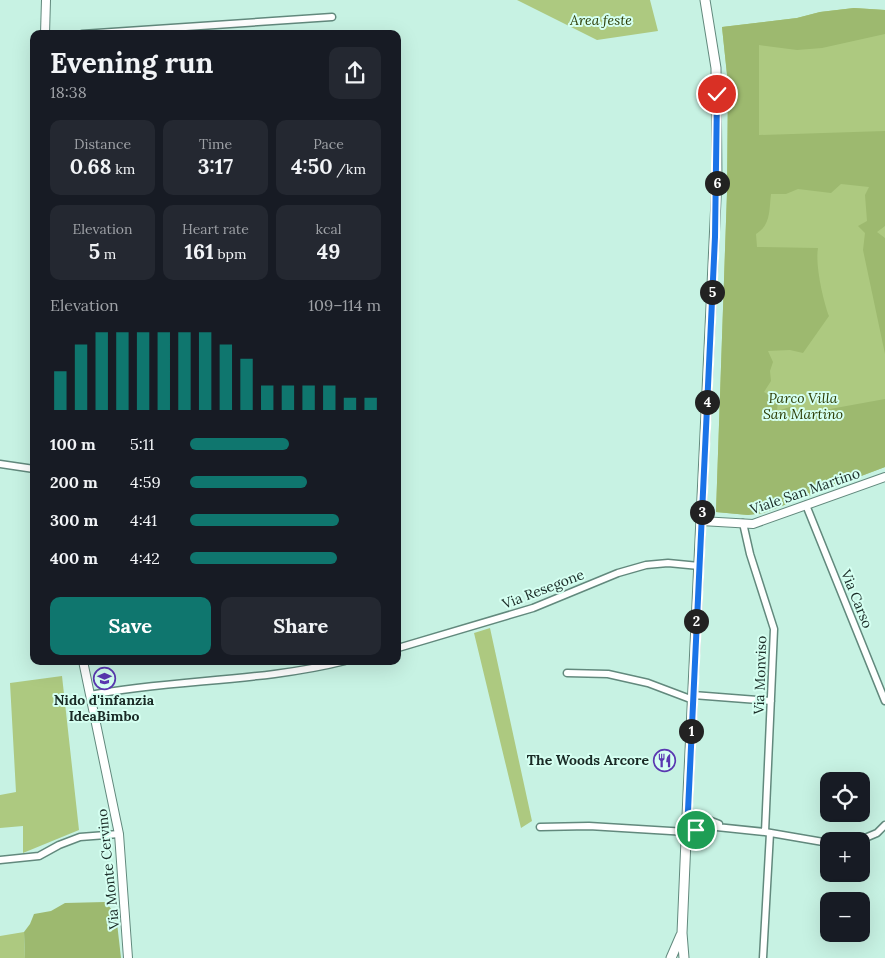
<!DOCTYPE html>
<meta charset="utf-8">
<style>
:root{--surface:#171b24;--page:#242831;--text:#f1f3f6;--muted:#9ea1a6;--accent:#0f766e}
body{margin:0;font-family:Lora,serif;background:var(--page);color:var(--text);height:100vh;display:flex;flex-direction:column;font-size:19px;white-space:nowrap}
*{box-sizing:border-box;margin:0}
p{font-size:16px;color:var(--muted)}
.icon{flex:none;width:28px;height:28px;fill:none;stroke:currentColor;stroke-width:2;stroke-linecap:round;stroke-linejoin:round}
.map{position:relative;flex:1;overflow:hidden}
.drawer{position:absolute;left:30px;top:30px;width:371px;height:635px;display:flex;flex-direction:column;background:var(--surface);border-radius:10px;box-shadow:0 5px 20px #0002}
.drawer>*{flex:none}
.tools{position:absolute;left:820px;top:772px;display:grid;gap:10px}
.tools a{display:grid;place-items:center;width:50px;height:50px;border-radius:10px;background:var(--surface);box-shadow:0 5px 20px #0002;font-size:25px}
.pin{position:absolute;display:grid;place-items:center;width:42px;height:42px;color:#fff;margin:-21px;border:2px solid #fff;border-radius:50%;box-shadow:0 1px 5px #0007}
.km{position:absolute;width:25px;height:25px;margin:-12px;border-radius:50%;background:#222;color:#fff;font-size:14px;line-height:25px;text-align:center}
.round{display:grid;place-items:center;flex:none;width:52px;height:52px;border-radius:10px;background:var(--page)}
.overview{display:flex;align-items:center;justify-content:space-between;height:85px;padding:0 20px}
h1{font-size:28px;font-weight:800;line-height:38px}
.metrics{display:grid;grid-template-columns:repeat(3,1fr);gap:8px;height:85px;padding:5px 20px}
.metrics div{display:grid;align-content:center;border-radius:10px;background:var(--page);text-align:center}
.metrics b{font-size:21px;font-weight:800}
.metrics small{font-size:14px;font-weight:400}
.metrics p{font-size:14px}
.chart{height:140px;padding:10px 20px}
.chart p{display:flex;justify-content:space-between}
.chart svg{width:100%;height:90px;margin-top:5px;stroke:var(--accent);stroke-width:6}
.primary-button{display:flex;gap:10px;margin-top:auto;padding:10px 20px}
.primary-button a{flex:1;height:58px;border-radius:10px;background:var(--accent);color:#fff;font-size:20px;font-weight:800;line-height:58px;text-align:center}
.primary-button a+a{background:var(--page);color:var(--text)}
ul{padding:0 20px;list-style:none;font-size:16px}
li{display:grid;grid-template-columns:80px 60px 1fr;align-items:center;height:38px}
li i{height:12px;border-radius:6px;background:var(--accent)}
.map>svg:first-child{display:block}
</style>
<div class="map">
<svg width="885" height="958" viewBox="0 0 885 958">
<rect width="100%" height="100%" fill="#c7f2e3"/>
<path fill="#adc980" d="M517 0H650L658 31 597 40Z
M854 8 885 10V467L763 513 748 515 716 512 727 193 728 84 722 27 797 18 820 12Z
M490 628 532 821 521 828 474 633Z
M62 676 79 830 23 853V826L0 828V795L16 792 10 683Z
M24 932 25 958H0V936Z"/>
<path fill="#9db96f" d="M854 8 885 10V34L822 48 797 50 759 45V135L885 131V226L877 232 885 238V354L863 250 865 233 858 226 867 221 865 195 869 187 841 184 831 193 798 189 786 194H771C769 210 771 225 756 234L757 247 818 248C815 264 823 300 829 316L803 353 790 350 768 351 773 362 770 371 771 381 764 392 778 400 777 411 793 406 796 411H819L885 399V467L763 513 748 515 716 512 727 193 728 84 722 27 797 18 820 12Z
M105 902 116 914 121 958H25L24 932 30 924 34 914 51 911 65 903Z"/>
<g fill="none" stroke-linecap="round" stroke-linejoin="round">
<defs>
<path id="minor" d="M82 34 332 17
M0 464 34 469
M806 505 885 701
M743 523 750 554 774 629 765 832
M398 648 533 608 618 573 646 565 668 563 699 566
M567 673 608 674 648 683 693 700
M90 695C175 679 262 682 345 661
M693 695 771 701
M688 812 719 824
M540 827 589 826 687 832 707 826 765 832 829 843
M858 841 877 833 885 825
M0 860 39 856 59 845 80 837 119 834
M763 958 770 833"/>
<path id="tertiary" d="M45 34 46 0
M701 521 753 524 885 477
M83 661 119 834 128 958"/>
<path id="secondary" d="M671 958 681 935
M684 958 682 933 688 793 717 179 716 68 705 0"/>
</defs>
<use href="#minor" stroke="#62897d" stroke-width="9"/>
<use href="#tertiary" stroke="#62897d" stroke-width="10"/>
<use href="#secondary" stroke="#62897d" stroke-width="11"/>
<use href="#minor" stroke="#fff" stroke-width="6"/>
<use href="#tertiary" stroke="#fff" stroke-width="8"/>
<use href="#secondary" stroke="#fff" stroke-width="9"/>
</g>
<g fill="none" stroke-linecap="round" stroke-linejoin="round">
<defs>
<path id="route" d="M696 830 687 832 715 237 717 94"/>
</defs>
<use href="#route" stroke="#fff" stroke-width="10"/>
<use href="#route" stroke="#1a73e8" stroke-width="6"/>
</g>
<defs>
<symbol id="school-ring" viewBox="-11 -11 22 22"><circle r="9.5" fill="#d5fff1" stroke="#5a38b1" stroke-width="1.5"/><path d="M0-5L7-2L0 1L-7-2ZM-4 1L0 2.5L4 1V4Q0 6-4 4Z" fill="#5a38b1"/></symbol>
<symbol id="restaurant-ring" viewBox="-11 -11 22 22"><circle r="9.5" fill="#d5fff1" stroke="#5a38b1" stroke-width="1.5"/><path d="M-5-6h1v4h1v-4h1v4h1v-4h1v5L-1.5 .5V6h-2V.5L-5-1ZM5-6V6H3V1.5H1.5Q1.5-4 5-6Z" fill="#5a38b1"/></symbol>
</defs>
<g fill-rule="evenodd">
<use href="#school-ring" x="92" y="666" width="25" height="25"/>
<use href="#restaurant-ring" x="652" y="748" width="25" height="25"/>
</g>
<g text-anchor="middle" stroke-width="4" stroke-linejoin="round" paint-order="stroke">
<g font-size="14" font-style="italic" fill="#2b3c03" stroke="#d5fff1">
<text x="601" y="25">Area feste</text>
<text x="803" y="403">Parco Villa<tspan x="803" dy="16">San Martino</tspan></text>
</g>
<g font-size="14" fill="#192a25" stroke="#d5fff1">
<text transform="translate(805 491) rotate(-19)" y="5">Viale San Martino</text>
<text transform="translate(543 589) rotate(-21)" y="5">Via Resegone</text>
<text transform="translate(857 599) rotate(68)" y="5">Via Carso</text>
<text transform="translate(760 675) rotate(-88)" y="5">Via Monviso</text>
<text transform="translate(108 869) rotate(-96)" y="5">Via Monte Cervino</text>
</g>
<g font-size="14" font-weight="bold" fill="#192a25" stroke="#d5fff1">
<text x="104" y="705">Nido d'infanzia<tspan x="104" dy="16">IdeaBimbo</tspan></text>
<text x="649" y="765" text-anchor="end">The Woods Arcore</text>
</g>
</g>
</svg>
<div class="tools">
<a><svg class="icon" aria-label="locate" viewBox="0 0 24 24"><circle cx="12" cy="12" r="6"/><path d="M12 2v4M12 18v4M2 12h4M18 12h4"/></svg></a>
<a>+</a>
<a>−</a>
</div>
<div class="pin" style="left:696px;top:830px;background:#1e9e55"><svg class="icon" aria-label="arrive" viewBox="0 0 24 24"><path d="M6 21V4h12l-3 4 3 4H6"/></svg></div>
<div class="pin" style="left:717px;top:94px;background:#d93025"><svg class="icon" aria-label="check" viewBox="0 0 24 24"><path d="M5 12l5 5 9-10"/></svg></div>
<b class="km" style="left:691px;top:731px">1</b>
<b class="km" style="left:696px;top:621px">2</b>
<b class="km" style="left:702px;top:512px">3</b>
<b class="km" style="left:707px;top:402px">4</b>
<b class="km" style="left:712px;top:292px">5</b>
<b class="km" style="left:717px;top:183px">6</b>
<section class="drawer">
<div class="overview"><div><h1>Evening run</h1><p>18:38</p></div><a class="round"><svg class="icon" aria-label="share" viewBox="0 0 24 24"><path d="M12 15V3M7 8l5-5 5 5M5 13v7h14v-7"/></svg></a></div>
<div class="metrics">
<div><p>Distance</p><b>0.68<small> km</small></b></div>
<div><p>Time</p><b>3:17</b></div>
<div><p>Pace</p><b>4:50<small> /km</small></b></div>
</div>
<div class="metrics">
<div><p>Elevation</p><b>5<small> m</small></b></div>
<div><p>Heart rate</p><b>161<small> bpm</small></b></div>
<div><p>kcal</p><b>49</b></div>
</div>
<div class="chart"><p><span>Elevation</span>109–114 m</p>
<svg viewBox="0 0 160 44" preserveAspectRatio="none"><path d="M5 44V25M15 44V12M25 44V6M35 44V6M45 44V6M55 44V6M65 44V6M75 44V6M85 44V12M95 44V19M105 44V32M115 44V32M125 44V32M135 44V32M145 44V38M155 44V38"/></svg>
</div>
<ul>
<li><b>100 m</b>5:11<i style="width:52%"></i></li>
<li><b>200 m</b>4:59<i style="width:61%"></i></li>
<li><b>300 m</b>4:41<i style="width:78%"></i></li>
<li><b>400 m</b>4:42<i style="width:77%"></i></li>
</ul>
<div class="primary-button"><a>Save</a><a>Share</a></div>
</section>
</div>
